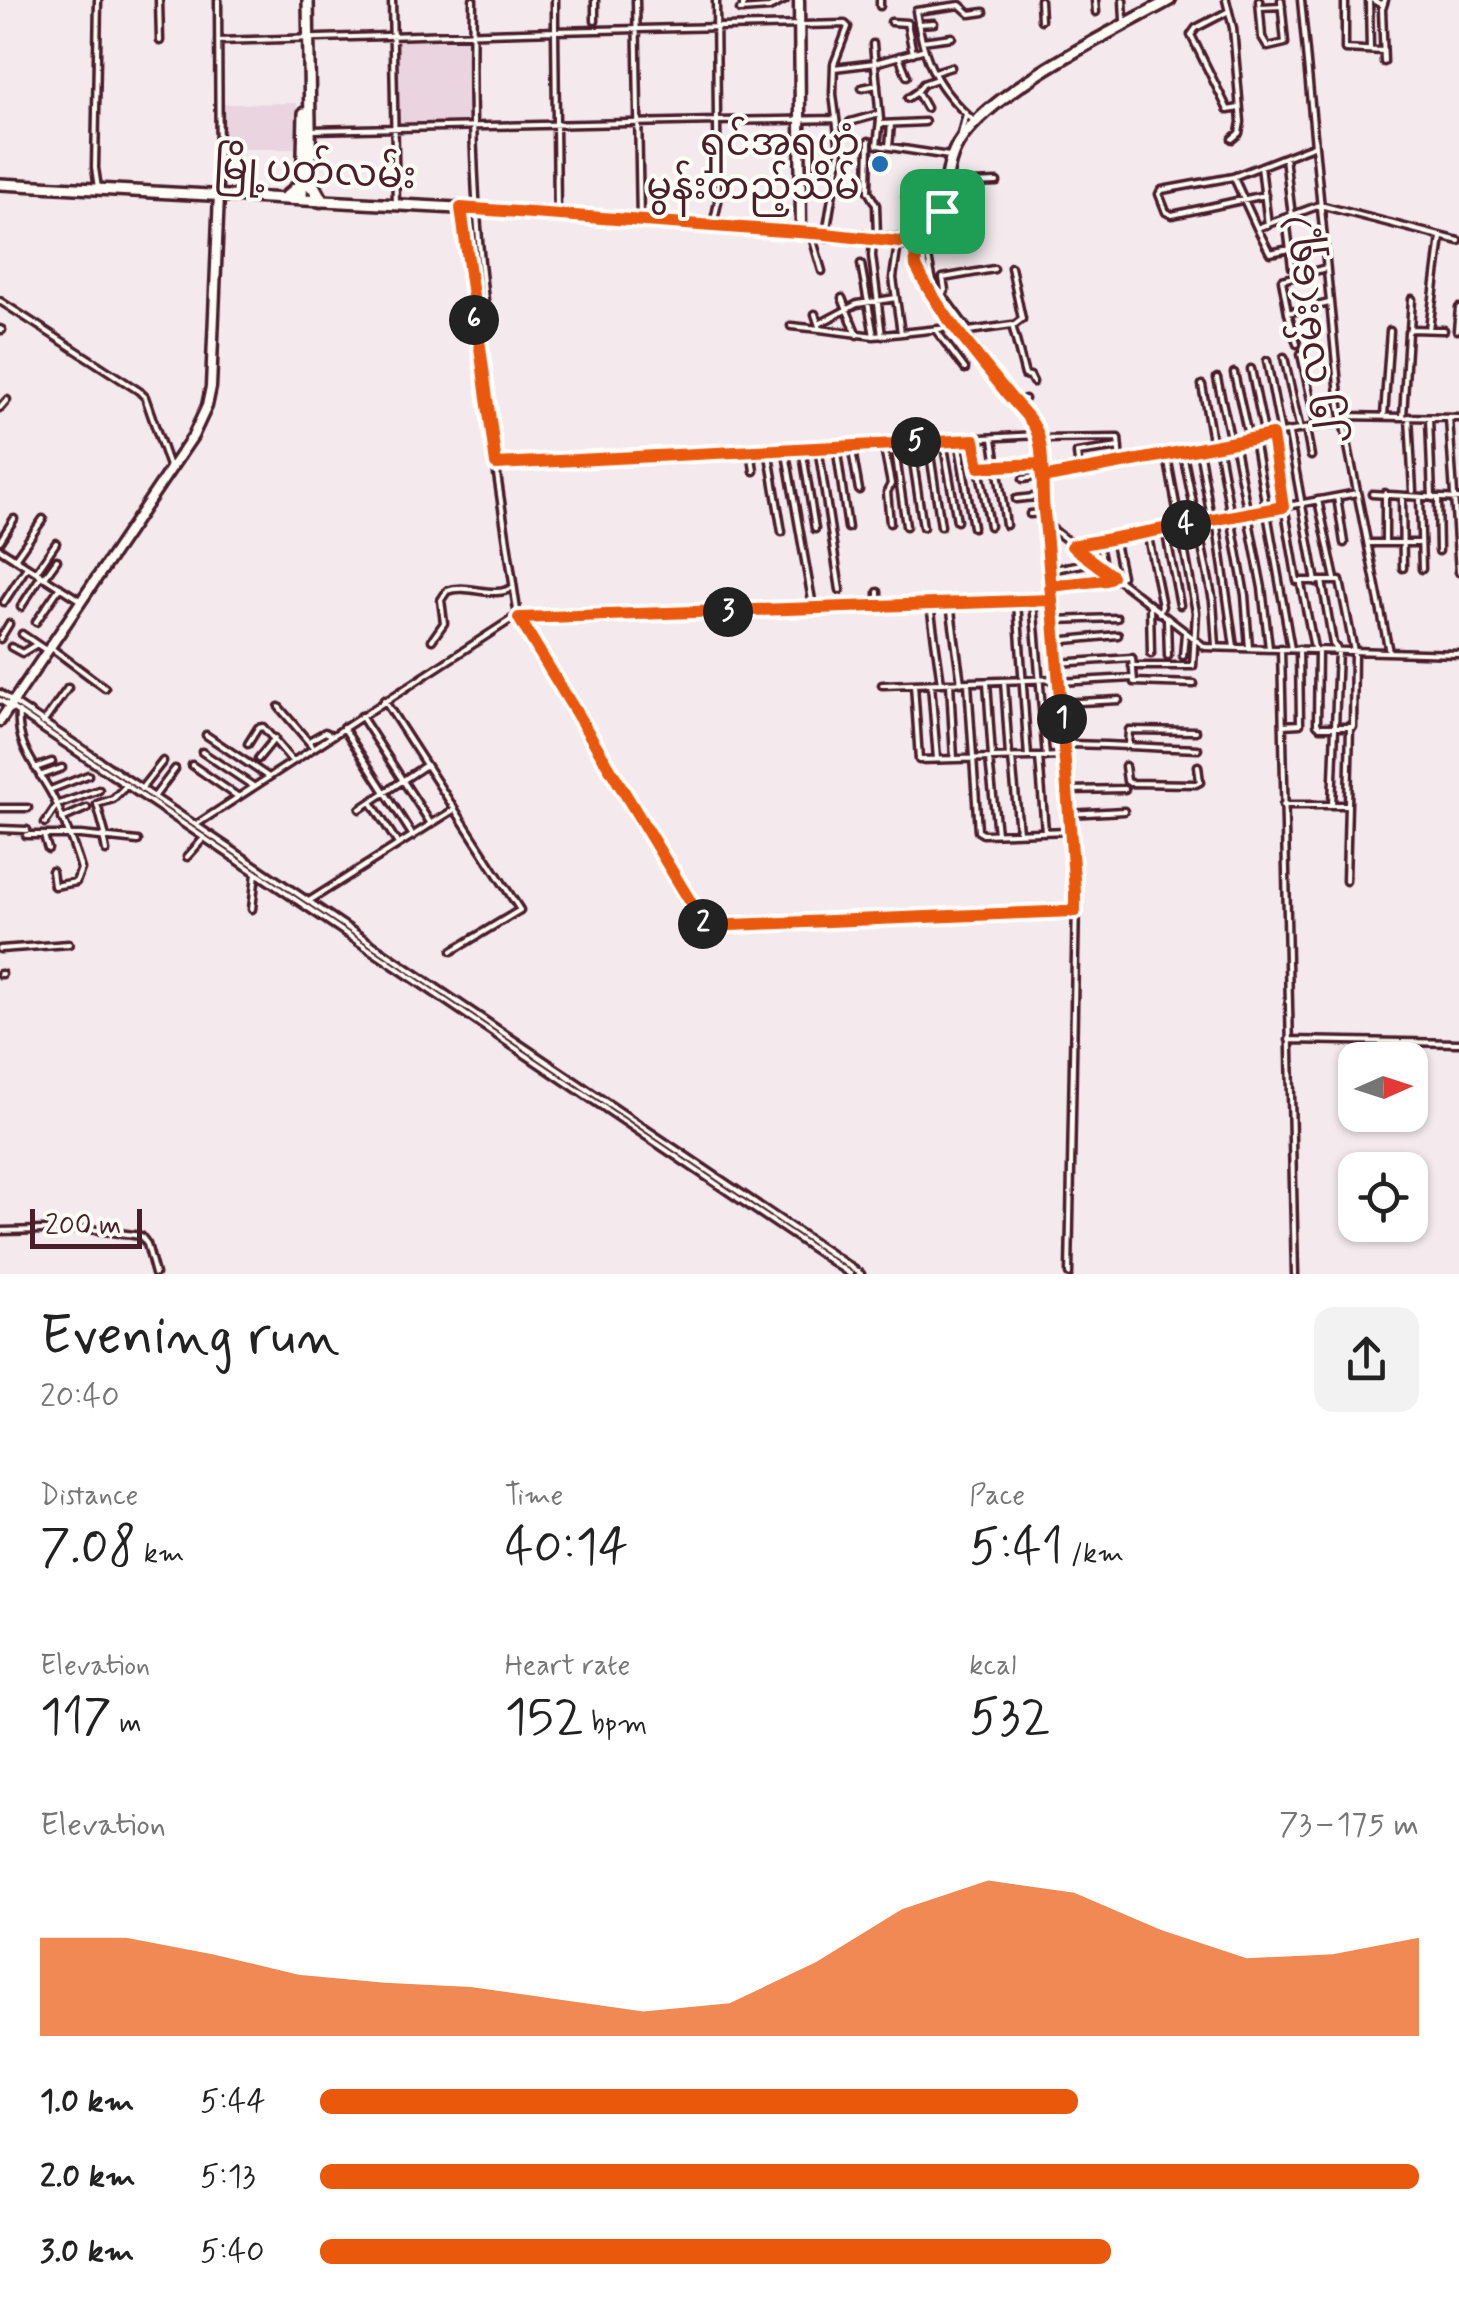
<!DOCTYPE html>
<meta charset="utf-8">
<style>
:root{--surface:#fff;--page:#f2f2f2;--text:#222;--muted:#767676;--accent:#ea580c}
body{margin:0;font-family:Mynerve,"Noto Sans Myanmar",sans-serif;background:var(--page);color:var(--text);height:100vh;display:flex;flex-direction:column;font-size:38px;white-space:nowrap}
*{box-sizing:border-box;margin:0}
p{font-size:32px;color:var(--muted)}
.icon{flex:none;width:55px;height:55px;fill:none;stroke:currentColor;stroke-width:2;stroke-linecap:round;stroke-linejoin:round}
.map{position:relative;height:1274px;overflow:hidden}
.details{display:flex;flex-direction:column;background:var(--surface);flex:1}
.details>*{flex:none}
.needle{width:65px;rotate:87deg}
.tools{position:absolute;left:1338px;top:1042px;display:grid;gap:20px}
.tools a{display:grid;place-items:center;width:90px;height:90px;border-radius:20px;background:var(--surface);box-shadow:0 2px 8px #0004;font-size:50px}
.scale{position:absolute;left:30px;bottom:25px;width:112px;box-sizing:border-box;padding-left:10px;border:5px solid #4a1f2b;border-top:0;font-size:28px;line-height:35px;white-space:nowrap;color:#4a1f2b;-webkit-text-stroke:8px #fdfcf7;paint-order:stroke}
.pin{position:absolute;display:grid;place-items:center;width:85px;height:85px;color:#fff;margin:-42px;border-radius:20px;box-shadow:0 5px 15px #0006}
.km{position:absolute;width:50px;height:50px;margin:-25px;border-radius:50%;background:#222;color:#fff;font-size:28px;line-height:50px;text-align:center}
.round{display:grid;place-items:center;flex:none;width:105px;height:105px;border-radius:20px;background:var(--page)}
.summary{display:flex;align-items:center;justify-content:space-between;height:170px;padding:0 40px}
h1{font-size:55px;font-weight:600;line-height:75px}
.stats{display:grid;grid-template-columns:repeat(3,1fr);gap:15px;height:170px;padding:10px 40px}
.stats div{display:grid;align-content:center}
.stats b{font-size:50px;font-weight:600}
.stats small{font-size:28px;font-weight:400}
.stats p{font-size:28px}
.chart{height:280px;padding:20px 40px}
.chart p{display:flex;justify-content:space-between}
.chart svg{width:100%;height:180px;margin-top:10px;fill:var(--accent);opacity:.7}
ul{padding:0 40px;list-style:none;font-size:32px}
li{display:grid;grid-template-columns:160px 120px 1fr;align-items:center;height:75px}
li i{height:25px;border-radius:12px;background:var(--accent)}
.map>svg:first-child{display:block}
</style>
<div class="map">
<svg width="1459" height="1274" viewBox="0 0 1459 1274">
<rect width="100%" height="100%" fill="#f4eaed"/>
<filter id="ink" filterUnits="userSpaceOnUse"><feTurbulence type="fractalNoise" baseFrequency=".01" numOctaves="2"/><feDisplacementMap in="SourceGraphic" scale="20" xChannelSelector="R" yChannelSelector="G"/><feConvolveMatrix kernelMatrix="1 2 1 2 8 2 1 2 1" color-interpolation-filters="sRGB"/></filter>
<g filter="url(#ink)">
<path fill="#e9d4e0" d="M471 37V122L398 126 396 39Z
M297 103 296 149H224V104Z"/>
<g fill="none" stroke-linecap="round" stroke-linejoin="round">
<defs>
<path id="street" d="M98 0 95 168 98 188
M159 0 160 41
M218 0 219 194
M392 0 396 205
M473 0C471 100 473 201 485 300
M595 0V21
M636 0 640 221
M716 0 717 121 836 119
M743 0V10
M880 0V6
M1040 0 1041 20
M1095 0 1096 12
M1123 0 1124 20
M1226 0 1233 28 1241 122 1239 133 1232 139
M1259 0 1262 37 1268 47 1285 43 1281 0
M1301 0 1340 406 1389 652
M1345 0V49L1383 51
M1369 0 1370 50
M1373 0 1380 4 1384 2
M1261 7 1282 6
M740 10 769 8 785 0
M1227 12 1196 28 1191 35 1228 110 1239 108
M891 22 907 23 913 53
M918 24 934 23
M218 41 555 31V0
M922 41 952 37
M873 44 880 120 877 145 949 156
M899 56 907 76
M1384 62 1382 9 1385 0
M834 68 875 63 922 50
M935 72 951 67
M862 88 877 85
M908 98 917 92
M926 108 917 92 923 84 937 79
M850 122 879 114
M975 122C936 88 924 62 916 11L960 5 970 14 984 12
M880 124 925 122
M312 130 717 121 718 202 713 225
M961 134 966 114
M869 141 868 191 876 205 877 236
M889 147 891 124
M1285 157 1292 216
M1261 166 1268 225
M1234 178 1257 228 1320 205 1459 241
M948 184 997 182
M1265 195 1172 215 1166 212 1159 194 1162 190 1233 177 1313 146
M906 197 943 193
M461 208 473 311 518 617 708 931
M557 214 555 31 845 24 848 27 834 64 833 94 840 150 826 234
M1286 218 1292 267
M1257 228 1270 253 1324 242
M812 237 822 271
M873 240 872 256 882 336
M897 244 921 250 944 227 942 211
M898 244 893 278 901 333
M926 247 933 282 969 331 1012 325 1025 375 1030 376 1033 382
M915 251 918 271 1029 421 1039 439 1076 902 1069 1274
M1011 267 1022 319 1013 326
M942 294 945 290 943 278 994 269
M842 298 857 335
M0 301 139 391 145 397 170 469
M1288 313 1282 280 1326 268
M815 314 820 329 874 336 861 264
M819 324 857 304 896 298
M791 326 820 329
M0 329 2 330
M935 329 965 369
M1410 329 1412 299
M1429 329 1441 237
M1457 330 1459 308
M874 336 957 327
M1297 344 1288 313 1329 303
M1301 354 1317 427
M1284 357 1300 430
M1267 361 1281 434
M1251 369 1265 437
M1234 373 1249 440
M1217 378 1231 442
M1202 385 1213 446
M1014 402 1025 399
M0 408 7 400
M1344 416 1459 418
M1384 416 1390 331
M1403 417 1408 332 1411 329 1444 330
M1409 417 1413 491
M1429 418 1432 498
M1449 418 1459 572
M1306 429 1311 456
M1289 434 1316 582
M1272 435 1297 581H1340L1354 651 1353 727H1320L1317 724 1318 651
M993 439 1006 525
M1039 439 1118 438 1120 463
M1254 439 1291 649
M958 440 973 527
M974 440 990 526
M928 441 941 526
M943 441 957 521
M910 442 923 527
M1234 442 1262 588 1269 648
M883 443 891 484 887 492 890 523
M894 443 906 526
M851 445 859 490
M1218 445 1245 595 1249 648
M836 446 848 528
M818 447 840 590
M785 448 813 606
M802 448 815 529
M768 449 782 532
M1199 449 1211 518
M751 450 754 471
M1183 454 1213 601 1216 646
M496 464 1038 435
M981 467 1041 464
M1079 470 1077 453 1119 447
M1023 479 1343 422
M1385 493V543
M1372 494 1459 499
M1337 497 1344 543
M1402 497 1403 568
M1420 498 1422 569
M1438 498 1439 551
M1016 499 1043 496
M1318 500 1335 579
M1030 514 1044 513
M1216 519 1234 647
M1046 524 1205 647 1459 654
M1165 529 1180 605
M1147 532 1162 606 1159 613
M1114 538 1122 576
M0 541 14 519
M1098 541 1102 560
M1368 543H1421
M1072 546 1357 493
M0 549 81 601
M15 559 43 519
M1049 570 1093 562
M36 572 56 543
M44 578 57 560
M1322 581 1333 644 1338 650 1332 805
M1301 584 1314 648
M1051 586 1107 580 1112 576
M878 592V606
M4 602 27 567
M1017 602 1028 757
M1033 602 1046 757
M950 604 961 683
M930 605 941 683
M1150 606 1151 654
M21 607 41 576
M519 618 1052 599
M1167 619 1168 656
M1054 620 1117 618
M36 622 60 587
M22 634 47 651
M0 639 9 624
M432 640 444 623 441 600 447 591C468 583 495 600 513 587
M1055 641 1118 635
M11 647 22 653 37 644
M50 647 105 688
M1281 648 1295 1274
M1183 656 1185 633
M1057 663 1132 658 1134 682 1194 684
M1132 666H1193L1196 612 1167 456
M1004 681 1009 756
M987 682 992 757
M1059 682 1133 678
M950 683 954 759
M968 683 978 831 983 834 1068 831
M914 684 919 760 1064 756
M931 684 937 759
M882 685 1059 679
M0 693 861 1274
M0 700 850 1274
M384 700 520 910 452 951
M1060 703 1119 700
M279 707 313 747
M19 712C16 746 36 766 51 793 61 812 75 848 81 869L76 882 54 886 52 871
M43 723 68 688
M1283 725 1300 724 1299 649
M343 727 413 836
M206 735 267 776
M309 741 325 732 331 735
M248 744 258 728 263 727 292 761
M1064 744C1109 744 1153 748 1198 749
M1128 745 1129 730 1196 731
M202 752 253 786
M1039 757 1045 831
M1012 758 1019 832
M258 759 275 738
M989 759 997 833
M192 765 237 796
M1125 766 1127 781 1130 783 1196 784 1200 782 1198 766
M35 768 52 762
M40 776 62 768
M141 789 163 761
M50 790 88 775
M1067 790 1125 789
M154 797 175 769
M371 802 398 844
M1283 805H1348
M0 808H28
M360 809 426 765
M1068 814 1124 811
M62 819 87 808
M45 823 57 805 99 790
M197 824 515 617
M431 824 455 809
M0 829 27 830
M26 835H81L138 841
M44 836 48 849
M103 836 106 851
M106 837 97 804 113 799 127 785
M187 857 204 838
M1346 881 1350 727
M309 901 431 824 361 716
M252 909 256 873
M705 926 1075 911
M0 949 69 944
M0 974H2
M1289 1040 1459 1043
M0 1231 89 1229 141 1236 147 1244 155 1274"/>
<path id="secondary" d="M799 0 801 232
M0 721 193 436 207 406 211 387 219 194"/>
<path id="primary" d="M308 0 311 187
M0 184 476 209 909 241C958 225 935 175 961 139 999 86 1112 32 1170 0
M302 199 304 113"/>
<path id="highway" d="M311 182 321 200
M287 197 305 181"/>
</defs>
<use href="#street" stroke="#4a1f2b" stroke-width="11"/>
<use href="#secondary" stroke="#4a1f2b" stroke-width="15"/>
<use href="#primary" stroke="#4a1f2b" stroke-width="16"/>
<use href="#highway" stroke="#4a1f2b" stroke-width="19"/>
<use href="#street" stroke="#fdfcf7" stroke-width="4"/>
<use href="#secondary" stroke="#fdfcf7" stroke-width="8"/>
<use href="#primary" stroke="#fdfcf7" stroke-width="9"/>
<use href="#highway" stroke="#fdfcf7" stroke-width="11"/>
</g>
</g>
<g fill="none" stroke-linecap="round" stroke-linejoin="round" filter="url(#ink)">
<defs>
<path id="route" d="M942 211 944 227 921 250H915L916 266C937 310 975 353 1006 392 1016 405 1033 419 1038 435 1045 459 1041 488 1044 512 1048 548 1050 584 1054 620L1075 892V911L705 926 519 618 1052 600 1050 586 1106 580 1112 576 1072 546 1283 507 1272 435 1042 478 1040 464 979 467 974 440 496 464 461 208 826 234 899 242 925 234 939 220 942 211"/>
</defs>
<use href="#route" stroke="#fff" stroke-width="20"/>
<use href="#route" stroke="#ea580c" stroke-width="12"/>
</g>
<circle fill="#1f6fb2" stroke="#fdfcf7" stroke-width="4" cx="880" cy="164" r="10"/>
<g text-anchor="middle" stroke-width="8" stroke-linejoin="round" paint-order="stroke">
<g font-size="38" fill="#4a1f2b" stroke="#fdfcf7" text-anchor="end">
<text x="860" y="155">ရှင်အရဟံ<tspan x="860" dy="44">မွန်းတည့်သိမ်</tspan></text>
</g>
<g font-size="38" fill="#4a1f2b" stroke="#fdfcf7">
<text transform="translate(315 170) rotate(3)" y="13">မြို့ပတ်လမ်း</text>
<text transform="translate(1308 331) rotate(-97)" y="13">၂၅ လမ်း(ရှေ့)</text>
</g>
</g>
</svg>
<div class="tools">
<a><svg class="needle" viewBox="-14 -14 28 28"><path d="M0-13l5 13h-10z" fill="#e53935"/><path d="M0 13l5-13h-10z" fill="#767676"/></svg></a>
<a><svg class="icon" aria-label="locate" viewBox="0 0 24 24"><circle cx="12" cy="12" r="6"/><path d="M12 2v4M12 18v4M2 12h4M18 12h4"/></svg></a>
</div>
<div class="scale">200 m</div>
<div class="pin" style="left:942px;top:211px;background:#1e9e55"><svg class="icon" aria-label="arrive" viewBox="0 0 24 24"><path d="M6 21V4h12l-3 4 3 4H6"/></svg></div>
<b class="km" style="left:1062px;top:719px">1</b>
<b class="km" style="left:703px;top:924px">2</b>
<b class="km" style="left:728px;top:612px">3</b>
<b class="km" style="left:1186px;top:525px">4</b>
<b class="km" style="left:916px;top:442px">5</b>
<b class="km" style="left:474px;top:320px">6</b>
</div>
<section class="details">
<div class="summary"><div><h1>Evening run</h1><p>20:40</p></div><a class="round"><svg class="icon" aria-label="share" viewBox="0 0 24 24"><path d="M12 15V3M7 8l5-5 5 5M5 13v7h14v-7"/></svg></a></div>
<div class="stats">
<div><p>Distance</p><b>7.08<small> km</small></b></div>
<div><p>Time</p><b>40:14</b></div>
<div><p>Pace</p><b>5:41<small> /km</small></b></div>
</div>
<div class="stats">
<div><p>Elevation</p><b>117<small> m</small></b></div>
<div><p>Heart rate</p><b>152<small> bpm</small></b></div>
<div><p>kcal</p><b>532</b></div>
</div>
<div class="chart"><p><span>Elevation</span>73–175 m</p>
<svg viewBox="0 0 160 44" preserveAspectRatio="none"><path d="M0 44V20L10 20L20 24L30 29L40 31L50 32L60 35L70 38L80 36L90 26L100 13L110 6L120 9L130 18L140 25L150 24L160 20V44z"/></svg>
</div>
<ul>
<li><b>1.0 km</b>5:44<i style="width:69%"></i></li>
<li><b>2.0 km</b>5:13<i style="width:100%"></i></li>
<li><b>3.0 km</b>5:40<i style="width:72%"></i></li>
</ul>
</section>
